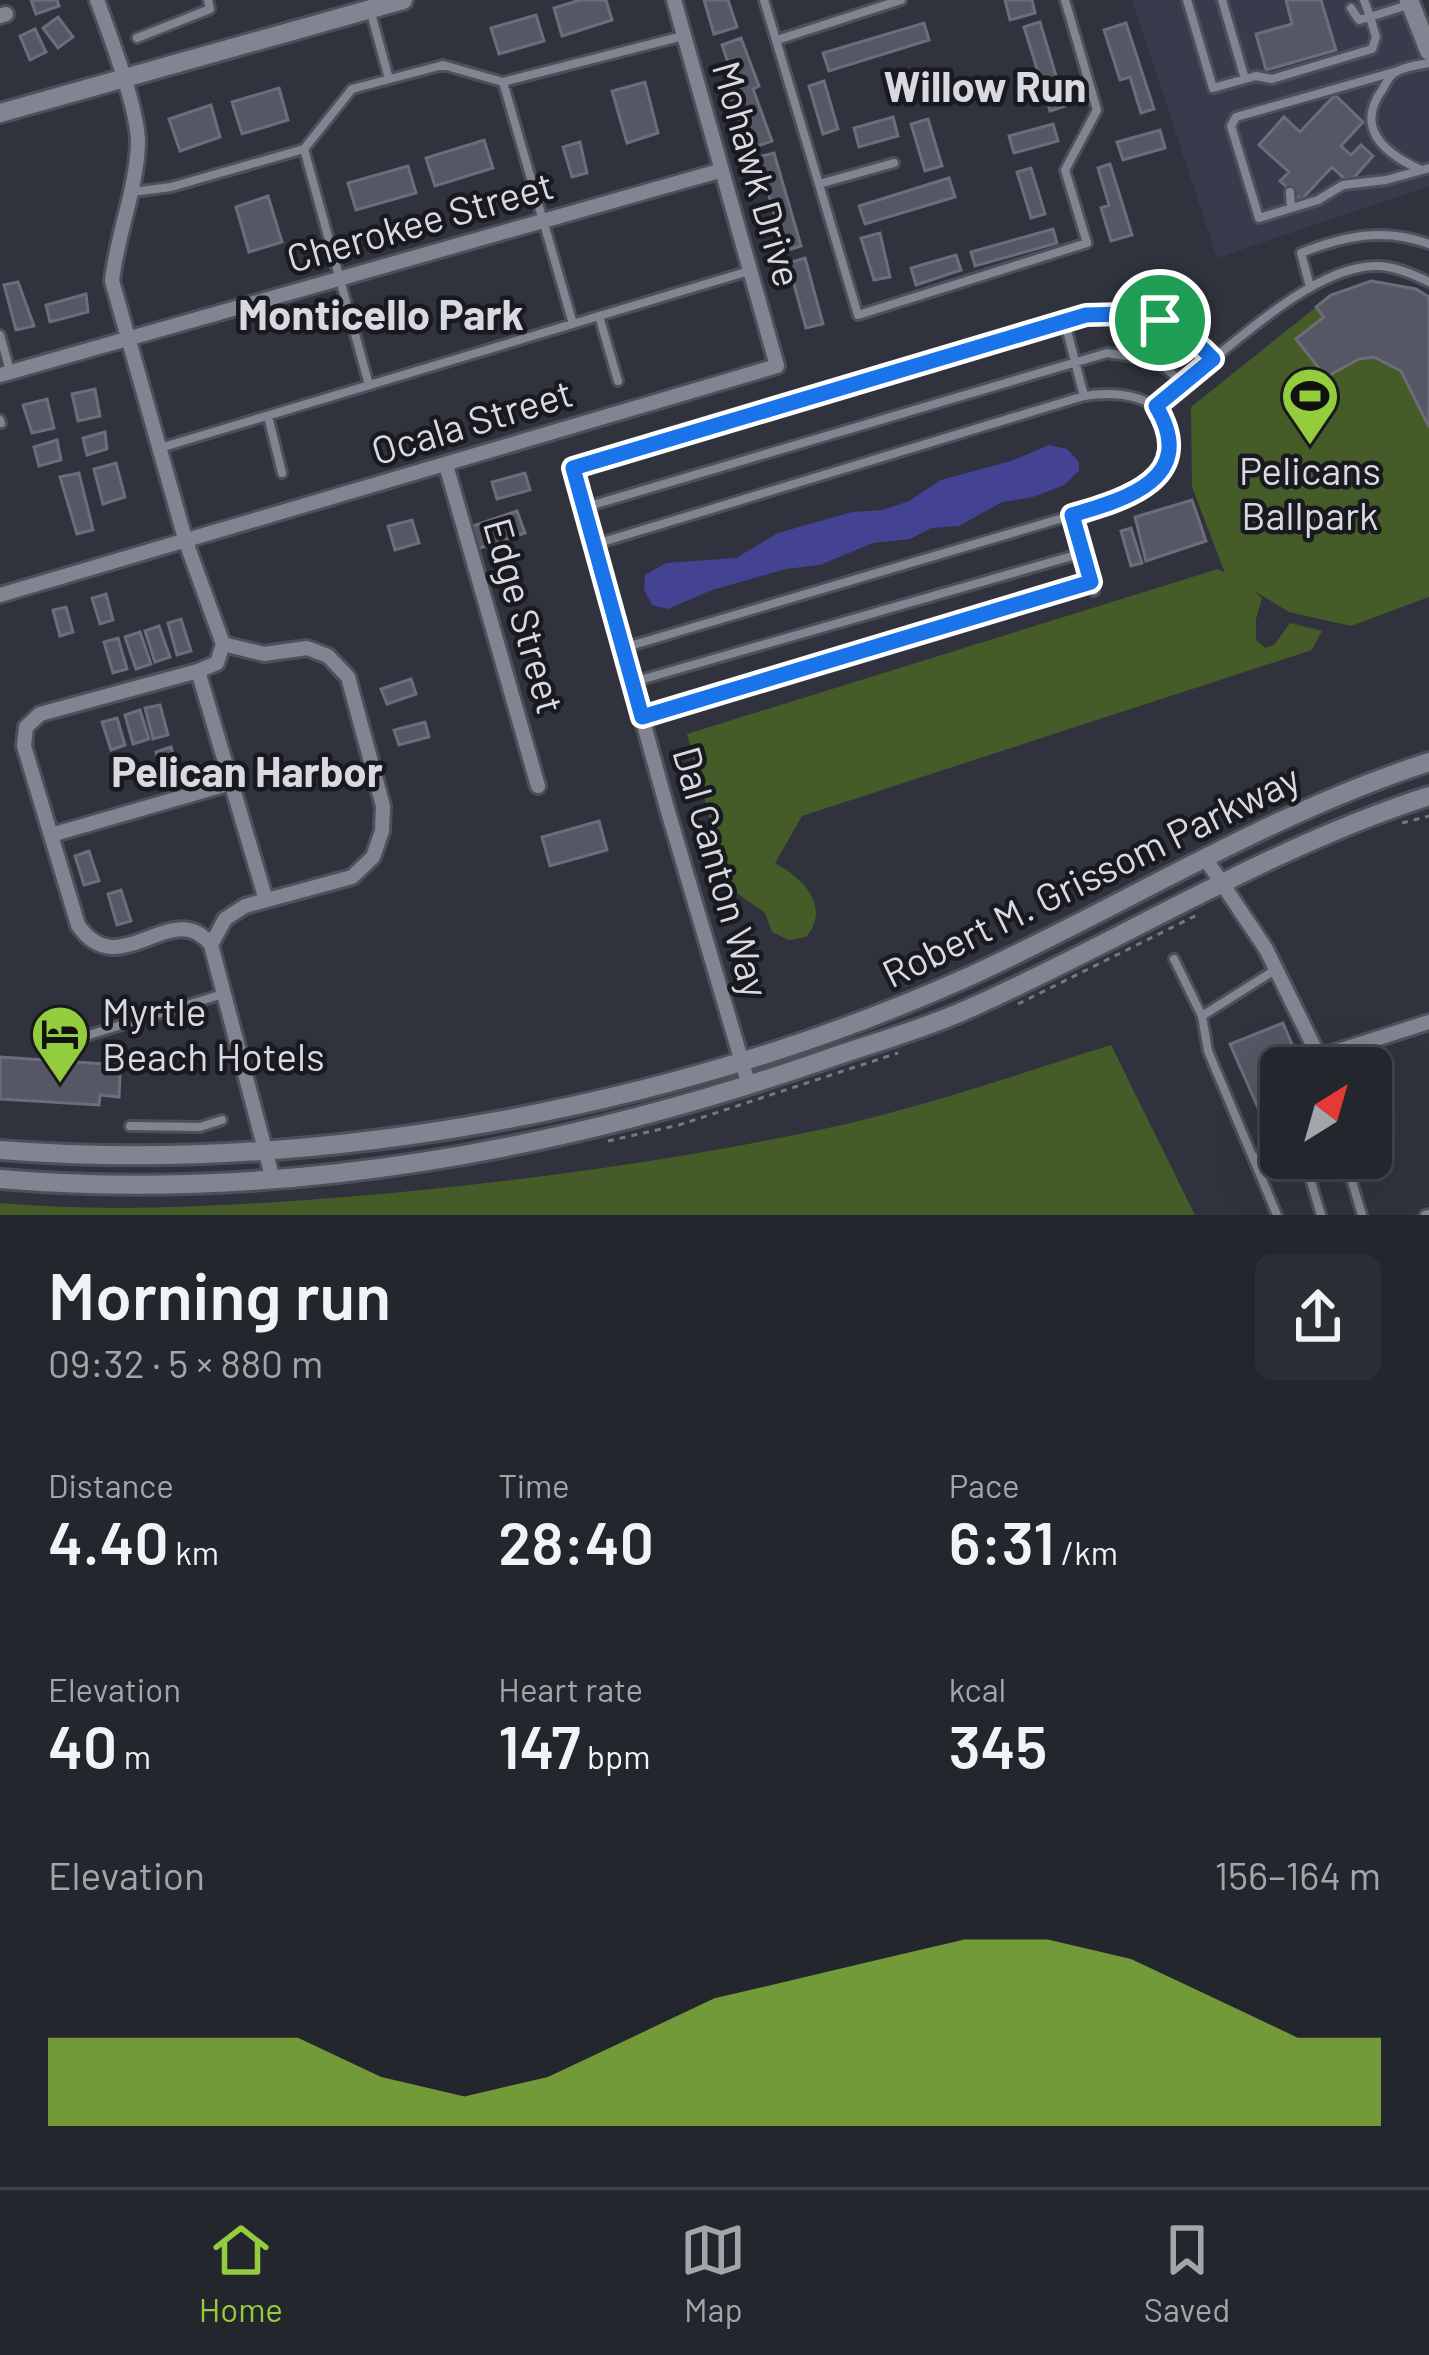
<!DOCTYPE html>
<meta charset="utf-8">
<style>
:root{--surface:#24262e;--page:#2c2e36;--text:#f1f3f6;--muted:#a3a5aa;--line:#41434a;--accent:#93cc3d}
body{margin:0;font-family:Barlow,sans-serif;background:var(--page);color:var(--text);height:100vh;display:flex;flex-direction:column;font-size:45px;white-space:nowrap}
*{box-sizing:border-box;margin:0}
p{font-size:39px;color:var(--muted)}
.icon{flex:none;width:66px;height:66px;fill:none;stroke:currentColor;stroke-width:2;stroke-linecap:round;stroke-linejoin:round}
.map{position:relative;height:1215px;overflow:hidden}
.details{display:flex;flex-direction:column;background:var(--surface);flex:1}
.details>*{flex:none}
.needle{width:78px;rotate:37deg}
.fabs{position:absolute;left:1260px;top:1047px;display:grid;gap:24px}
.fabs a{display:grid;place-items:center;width:132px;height:132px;border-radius:18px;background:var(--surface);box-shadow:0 12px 48px #0002,0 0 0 3px var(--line);font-size:60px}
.pin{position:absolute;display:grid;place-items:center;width:102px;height:102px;color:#fff;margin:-51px;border:6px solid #fff;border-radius:50%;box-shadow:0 3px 12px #0007}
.round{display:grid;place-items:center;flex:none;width:126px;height:126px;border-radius:18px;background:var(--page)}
.summary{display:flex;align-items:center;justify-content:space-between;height:204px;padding:0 48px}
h1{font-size:66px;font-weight:600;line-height:90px}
.metrics{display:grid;grid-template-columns:repeat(3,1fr);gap:18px;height:204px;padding:12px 48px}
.metrics div{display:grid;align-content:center}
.metrics b{font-size:60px;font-weight:600}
.metrics small{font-size:33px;font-weight:400}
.metrics p{font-size:33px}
.chart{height:336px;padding:24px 48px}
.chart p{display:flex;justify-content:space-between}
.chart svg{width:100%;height:216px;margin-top:12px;fill:var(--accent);opacity:.7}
.dock{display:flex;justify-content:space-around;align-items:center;height:168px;border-top:3px solid var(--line);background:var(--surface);font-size:33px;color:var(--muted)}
.dock a{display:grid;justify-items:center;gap:6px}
.dock .active{color:var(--accent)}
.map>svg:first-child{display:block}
</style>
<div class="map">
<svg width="1429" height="1215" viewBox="0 0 1429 1215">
<rect width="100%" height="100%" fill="#30323d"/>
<path fill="#393b4c" d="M1132 0H1409L1429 51V186L1217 258Z"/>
<path fill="#455c29" d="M1371 281 1416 289 1429 297V597L1351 626 1289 612 1253 590 1262 598 1256 619V640L1265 648 1274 645 1290 623 1322 631 1312 650 802 816 775 863C802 878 832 906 806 937L789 940 772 932 765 913 728 887 687 734 1218 569 1225 573 1192 487 1191 407 1331 295Z
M1111 1045 1195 1215H0V1203C115 1213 231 1206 345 1197 502 1184 659 1163 814 1131 915 1110 1012 1076 1111 1045Z"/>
<path fill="#444393" d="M1049 445 1067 449 1079 462V471L1064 485 1033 497 1002 502 959 526 931 528 910 539 873 543 820 565 786 569 712 590 668 609 652 605 644 589 645 575 666 563 736 558 778 533 852 512 883 510 909 501 941 480 1011 461Z"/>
<path fill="#565764" stroke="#6c6d7a" stroke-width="3" d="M31 0H57L59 6 36 14Z
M580 0H606L612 20 562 36 554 8Z
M704 0H728L737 27 714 34Z
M1005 0H1032L1035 13 1010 20Z
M1286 0H1321L1336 50 1266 70 1256 34 1292 24Z
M536 15 544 41 499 54 491 28Z
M58 17 73 37 58 48 43 28Z
M1040 22 1065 106 1050 111 1024 27Z
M924 23 929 40 829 71 823 53Z
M1126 23 1154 109 1141 113 1130 77 1120 80 1104 30Z
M35 29 46 52 30 60 20 36Z
M741 38 759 86 753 89 772 141 749 149 730 97 739 94 722 45Z
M824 81 838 129 823 134 809 86Z
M645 82 658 133 627 143 612 91Z
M279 88 288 120 242 134 232 102Z
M1335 95 1363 122 1341 146 1351 155 1361 145 1373 156 1349 183 1332 167 1301 200 1280 181 1289 172 1259 145 1284 117 1300 132Z
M211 105 220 137 180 151 169 119Z
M893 117 898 136 859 147 854 128Z
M928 119 942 166 925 171 911 124Z
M1053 124 1058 141 1014 153 1009 136Z
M1160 130 1165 148 1123 160 1117 142Z
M484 140 493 168 435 186 426 158Z
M580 142 587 173 572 177 563 147Z
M774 153 801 246 785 251 758 157Z
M1110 164 1132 235 1111 241 1101 208 1109 205 1098 168Z
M408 166 416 193 356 210 348 183Z
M1031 168 1045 214 1031 218 1017 172Z
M949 178 955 197 865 224 859 206Z
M268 196 282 242 249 252 236 207Z
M1053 229 1057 243 975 266 971 252Z
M880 233 890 277 874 280 861 238Z
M956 255 961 270 916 285 911 268Z
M805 258 823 324 806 328 788 263Z
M1371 281 1416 289 1429 297V427L1401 371 1374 357 1359 359 1326 377 1296 339 1324 317 1316 307 1331 295Z
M18 282 34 326 16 330 4 285Z
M86 294 88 312 50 322 46 305Z
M95 389 100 416 78 421 72 394Z
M47 399 54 428 32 433 23 405Z
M105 432 107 449 87 455 83 438Z
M57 440 61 460 39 466 34 447Z
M116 463 125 497 103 504 94 469Z
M79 473 93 530 77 534 60 477Z
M525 473 530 490 497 499 492 482Z
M1192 500 1206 541 1146 561 1135 517Z
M517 511 525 533 477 549 470 527Z
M412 520 419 543 395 550 388 526Z
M1131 528 1142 563 1131 566 1121 531Z
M106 594 113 620 100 624 92 598Z
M66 607 73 632 60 636 53 610Z
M181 619 191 651 177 655 168 623Z
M159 626 170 657 155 662 145 631Z
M140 632 151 664 136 669 125 637Z
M118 638 127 669 113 673 104 642Z
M411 679 416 694 387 704 381 689Z
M160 705 168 735 153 739 145 708Z
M140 710 149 739 133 744 125 715Z
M117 718 125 745 111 750 102 722Z
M425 722 429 737 399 745 394 730Z
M171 747 180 779 165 784 156 752Z
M599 821 607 850 550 866 542 837Z
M89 851 99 881 84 885 75 856Z
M121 890 131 921 117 925 108 894Z
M1283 1023 1302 1068H1281V1119L1266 1126 1230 1044Z
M0 1057 104 1064 103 1073 120 1075 119 1097 100 1095 99 1105 0 1099Z"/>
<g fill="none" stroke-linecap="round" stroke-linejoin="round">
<defs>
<path id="lane" d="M764 0 858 315 1087 243 1065 170 1097 110 1065 0
M1187 0 1213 88 1256 76 1272 79 1372 49 1376 37 1370 17 1411 4
M1222 0 1245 79
M1351 8 1359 20 1370 17 1364 0
M371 13 389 79
M137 38 210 9 208 0
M777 40 901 0
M1394 72 1236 117 1231 126 1259 218 1318 200 1343 185 1386 180 1429 168
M503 82 573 324
M304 149 369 385
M1419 169C1384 153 1355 128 1382 90 1385 85 1388 78 1393 74 1401 67 1419 65 1429 63
M819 184 894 163
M133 192 171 187 304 149 352 89 443 65 503 82 683 36
M1290 192 1291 208
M1310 287 1301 253C1344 236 1384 227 1429 244
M599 316 618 381
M1065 323 1084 396
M0 335 10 371
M1156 405C1213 365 1305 267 1375 266 1393 265 1413 274 1429 282
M268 416 282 473
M0 420 1 423
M160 448 749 271
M573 468 1086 315C1138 313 1176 320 1213 359
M586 507 1107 353 1155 360 1186 385
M1072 515 1094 591
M596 544 1084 396C1124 389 1178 398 1167 451 1164 462 1160 476 1151 485 1145 491 1134 495 1127 499L623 648
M633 682 1083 553
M643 717 1091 582
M1174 959 1202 1016
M1275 970 1202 1016 1208 1051 1277 1215
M43 1049 223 994
M130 1126 200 1127 222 1120
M1255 1158 1281 1148
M1304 1158 1321 1215
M1310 1177 1347 1165 1362 1215
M1425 1215 1429 1214"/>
<path id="street" d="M97 0C109 33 139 111 138 144 136 192 117 234 112 281L186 542 223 644 217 663 198 671 40 714 26 727 24 746 78 925C119 986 173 895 211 945
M0 16 6 14
M0 375 719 171
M446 465 538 786
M573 468 667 808 749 1086
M0 595 777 366 674 0
M223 644 264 654 307 648 328 656 348 677 383 806 382 831 373 857 352 877 245 906 225 919 211 945 273 1180
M198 671 266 900
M51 835 231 783
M1205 858 1266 949 1319 1057 1429 1022"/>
<path id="secondary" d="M1409 0 1429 51
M0 113 403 0
M0 1150C317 1175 678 1107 968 977 1122 907 1267 814 1429 762
M0 1179C281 1203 566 1150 830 1058 876 1042 924 1029 968 1009 1123 940 1267 848 1429 796"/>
</defs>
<use href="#lane" stroke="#4e5059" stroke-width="14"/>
<use href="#street" stroke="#4e5059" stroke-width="20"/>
<use href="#secondary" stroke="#4e5059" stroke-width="24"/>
<path stroke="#767781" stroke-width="3" stroke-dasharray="6 6" stroke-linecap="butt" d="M1402 823 1429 816
M1018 1004 1197 915
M608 1141 679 1125 898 1053"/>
<use href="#lane" stroke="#828491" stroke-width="8"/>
<use href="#street" stroke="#828491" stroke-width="14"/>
<use href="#secondary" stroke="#828491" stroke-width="18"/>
</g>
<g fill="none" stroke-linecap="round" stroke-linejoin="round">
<defs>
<path id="route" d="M1124 314C1161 320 1187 331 1213 359L1156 406C1199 478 1127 499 1072 515L1091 582 642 717 573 468 1086 315Z"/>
</defs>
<use href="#route" stroke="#fff" stroke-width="24"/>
<use href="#route" stroke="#1a73e8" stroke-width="15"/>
</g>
<defs>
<symbol id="stadium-pin" viewBox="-11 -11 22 30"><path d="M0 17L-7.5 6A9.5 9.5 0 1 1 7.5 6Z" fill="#93cc3d" stroke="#191a1f"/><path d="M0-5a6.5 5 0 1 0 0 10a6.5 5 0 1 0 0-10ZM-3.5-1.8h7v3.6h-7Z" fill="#111"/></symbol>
<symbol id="hotel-pin" viewBox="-11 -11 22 30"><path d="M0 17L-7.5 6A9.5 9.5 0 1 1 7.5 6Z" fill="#93cc3d" stroke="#191a1f"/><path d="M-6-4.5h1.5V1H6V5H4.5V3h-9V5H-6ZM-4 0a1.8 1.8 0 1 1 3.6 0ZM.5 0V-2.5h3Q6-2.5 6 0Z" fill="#111"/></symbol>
</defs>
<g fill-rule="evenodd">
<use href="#stadium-pin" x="1277" y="363" width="66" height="90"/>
<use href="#hotel-pin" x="27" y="1001" width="66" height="90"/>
</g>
<g text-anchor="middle" stroke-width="9" stroke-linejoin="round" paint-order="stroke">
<g font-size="39" fill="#d9dae1" stroke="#191a1f">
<text transform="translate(757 174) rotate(74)" y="14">Mohawk Drive</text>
<text transform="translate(420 222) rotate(-16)" y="14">Cherokee Street</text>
<text transform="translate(472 422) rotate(-17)" y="14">Ocala Street</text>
<text transform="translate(524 616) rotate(74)" y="14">Edge Street</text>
<text transform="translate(721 872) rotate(74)" y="14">Dal Canton Way</text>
<text transform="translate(1091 876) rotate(-26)" y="14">Robert M. Grissom Parkway</text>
</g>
<g font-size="39" fill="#d9dae1" stroke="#191a1f">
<text x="1310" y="485">Pelicans<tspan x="1310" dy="45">Ballpark</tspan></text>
<text x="102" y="1026" text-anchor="start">Myrtle<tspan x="102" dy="45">Beach Hotels</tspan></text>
</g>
<g font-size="42" font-weight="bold" fill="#d9dae1" stroke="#191a1f">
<text x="985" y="102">Willow Run</text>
<text x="381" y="330">Monticello Park</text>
<text x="247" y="787">Pelican Harbor</text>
</g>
</g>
</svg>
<div class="fabs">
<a><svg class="needle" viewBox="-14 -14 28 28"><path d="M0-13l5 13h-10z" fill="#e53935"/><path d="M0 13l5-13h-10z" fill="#a3a5aa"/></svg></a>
</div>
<div class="pin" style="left:1160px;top:320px;background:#1e9e55"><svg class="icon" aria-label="arrive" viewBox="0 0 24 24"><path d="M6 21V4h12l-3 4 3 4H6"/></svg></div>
</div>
<section class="details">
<div class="summary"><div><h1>Morning run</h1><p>09:32 · 5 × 880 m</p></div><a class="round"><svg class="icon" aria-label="share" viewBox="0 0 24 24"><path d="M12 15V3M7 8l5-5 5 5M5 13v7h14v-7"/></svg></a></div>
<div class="metrics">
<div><p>Distance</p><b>4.40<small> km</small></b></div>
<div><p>Time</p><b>28:40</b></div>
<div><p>Pace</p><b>6:31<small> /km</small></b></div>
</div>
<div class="metrics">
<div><p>Elevation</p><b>40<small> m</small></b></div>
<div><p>Heart rate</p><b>147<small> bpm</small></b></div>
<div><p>kcal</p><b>345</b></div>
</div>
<div class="chart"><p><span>Elevation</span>156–164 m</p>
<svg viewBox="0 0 160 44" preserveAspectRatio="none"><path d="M0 44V26L10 26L20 26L30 26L40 34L50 38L60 34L70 26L80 18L90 14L100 10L110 6L120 6L130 10L140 18L150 26L160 26V44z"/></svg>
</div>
</section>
<nav class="dock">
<a class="active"><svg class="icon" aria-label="home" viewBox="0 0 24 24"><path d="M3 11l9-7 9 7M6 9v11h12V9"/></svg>Home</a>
<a><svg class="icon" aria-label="map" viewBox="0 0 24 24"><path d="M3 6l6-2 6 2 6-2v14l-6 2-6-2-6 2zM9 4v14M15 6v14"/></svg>Map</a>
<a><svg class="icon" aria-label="saved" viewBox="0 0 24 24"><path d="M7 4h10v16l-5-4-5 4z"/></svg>Saved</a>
</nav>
